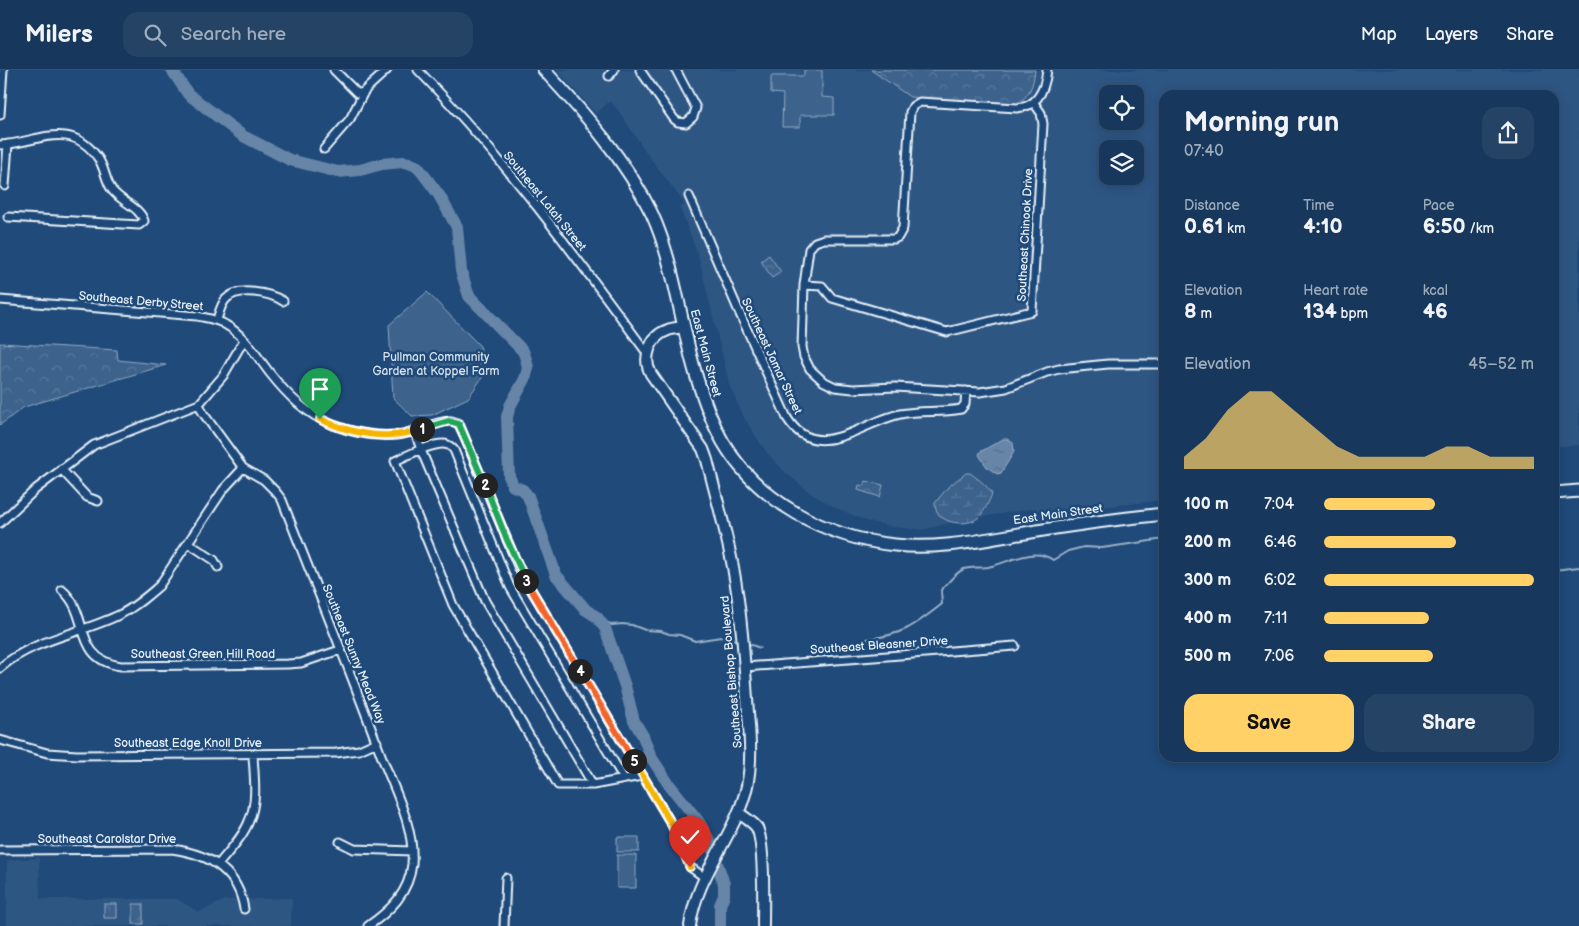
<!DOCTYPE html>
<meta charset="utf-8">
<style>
:root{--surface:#17385c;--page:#244365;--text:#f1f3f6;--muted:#9eacbb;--line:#365272;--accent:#ffd166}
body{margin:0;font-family:"Balsamiq Sans",sans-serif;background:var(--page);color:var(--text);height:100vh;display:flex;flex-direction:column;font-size:19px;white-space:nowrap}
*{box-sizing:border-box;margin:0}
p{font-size:16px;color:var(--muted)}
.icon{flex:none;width:28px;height:28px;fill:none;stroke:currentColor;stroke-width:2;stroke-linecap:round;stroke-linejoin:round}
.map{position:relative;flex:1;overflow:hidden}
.sheet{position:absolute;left:1159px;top:20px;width:400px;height:672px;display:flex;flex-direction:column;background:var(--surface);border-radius:15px;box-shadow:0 2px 12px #0003,0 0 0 1px var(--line)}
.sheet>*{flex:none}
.controls{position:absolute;left:1099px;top:15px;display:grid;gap:10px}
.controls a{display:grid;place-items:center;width:45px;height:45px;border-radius:10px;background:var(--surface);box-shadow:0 2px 12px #0003,0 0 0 1px var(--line);font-size:25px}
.pin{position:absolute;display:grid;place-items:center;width:42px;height:42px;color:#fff;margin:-51px -21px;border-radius:50% 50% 50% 0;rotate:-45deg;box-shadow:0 0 5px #0007}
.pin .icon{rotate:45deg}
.km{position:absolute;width:25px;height:25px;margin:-12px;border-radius:50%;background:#222;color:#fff;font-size:14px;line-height:25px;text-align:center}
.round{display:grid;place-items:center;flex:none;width:52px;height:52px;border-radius:15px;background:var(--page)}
.overview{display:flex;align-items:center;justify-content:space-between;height:85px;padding:0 25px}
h1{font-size:28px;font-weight:800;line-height:38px}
.stats{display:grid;grid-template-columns:repeat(3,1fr);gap:8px;height:85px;padding:5px 25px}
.stats div{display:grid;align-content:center}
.stats b{font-size:21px;font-weight:800}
.stats small{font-size:14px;font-weight:400}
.stats p{font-size:14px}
.chart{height:140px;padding:10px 25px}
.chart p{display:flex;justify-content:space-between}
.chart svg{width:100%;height:90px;margin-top:5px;fill:var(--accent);opacity:.7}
.cta{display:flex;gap:10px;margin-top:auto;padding:10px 25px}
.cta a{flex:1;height:58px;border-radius:15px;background:var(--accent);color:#111;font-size:20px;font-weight:800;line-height:58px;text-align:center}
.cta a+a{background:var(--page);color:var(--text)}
ul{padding:0 25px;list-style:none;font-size:16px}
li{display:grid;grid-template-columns:80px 60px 1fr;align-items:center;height:38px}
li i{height:12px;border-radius:6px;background:var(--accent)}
header{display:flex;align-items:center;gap:30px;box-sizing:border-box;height:70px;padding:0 25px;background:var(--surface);border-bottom:1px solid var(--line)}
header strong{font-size:24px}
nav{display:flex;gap:28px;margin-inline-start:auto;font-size:18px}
.search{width:350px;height:45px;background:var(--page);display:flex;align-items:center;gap:12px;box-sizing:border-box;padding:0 18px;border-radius:15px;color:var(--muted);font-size:19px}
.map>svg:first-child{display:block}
</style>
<header>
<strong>Milers</strong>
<div class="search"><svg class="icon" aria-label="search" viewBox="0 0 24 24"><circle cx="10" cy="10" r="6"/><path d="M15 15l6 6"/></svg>Search here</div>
<nav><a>Map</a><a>Layers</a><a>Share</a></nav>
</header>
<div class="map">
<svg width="1579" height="856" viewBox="0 0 1579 856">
<defs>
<pattern id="wetland-marsh" width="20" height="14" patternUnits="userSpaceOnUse" patternTransform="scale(1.25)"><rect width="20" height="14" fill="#3c628c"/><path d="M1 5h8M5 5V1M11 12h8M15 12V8" fill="none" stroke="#58799d"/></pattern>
<pattern id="park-crowns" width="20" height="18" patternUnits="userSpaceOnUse" patternTransform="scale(1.25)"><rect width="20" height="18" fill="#3c628c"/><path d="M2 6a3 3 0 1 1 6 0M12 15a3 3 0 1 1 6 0" fill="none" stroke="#58799d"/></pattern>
<pattern id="water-ripples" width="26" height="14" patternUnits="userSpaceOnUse" patternTransform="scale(1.25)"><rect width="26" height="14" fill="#6685a7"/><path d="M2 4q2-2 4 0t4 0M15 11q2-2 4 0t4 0" fill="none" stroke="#596d82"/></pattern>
</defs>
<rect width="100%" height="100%" fill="#1f4a7a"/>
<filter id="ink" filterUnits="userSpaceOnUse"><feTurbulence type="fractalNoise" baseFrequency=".02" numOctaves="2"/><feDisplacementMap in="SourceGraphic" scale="10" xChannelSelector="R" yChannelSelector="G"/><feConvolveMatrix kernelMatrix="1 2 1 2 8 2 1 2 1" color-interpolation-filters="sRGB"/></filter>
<g filter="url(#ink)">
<path fill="#2e5683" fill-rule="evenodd" d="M557 0H1579V375L1554 377V25H1164V430L1109 436 1036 449V438L962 450 922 460 893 457 867 451 836 438 810 423 785 402 767 383 744 348 730 317 698 185 680 138 685 134 648 85 618 40 610 31 596 44ZM1108 24H1135V51H1108ZM1108 79H1135V106H1108Z
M39 788 40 829H177L199 842 225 830 292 828 291 856H7V790Z"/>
<path fill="#3c628c" stroke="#92aac2" d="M804 0H822V27L834 28V45H800V57H782L783 24 771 23V6H804Z
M427 222 480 276 486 302 468 328 432 345 412 346 393 328 389 255Z
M617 767H639V782H617Z
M617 785H636V818H617Z"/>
<path fill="url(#wetland-marsh)" stroke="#92aac2" d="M966 403H970C978 409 987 415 992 424 989 431 984 443 978 448 965 458 934 453 935 433L948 417Z"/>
<path fill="url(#park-crowns)" stroke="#92aac2" d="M871 0H1035C1033 16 1030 26 1016 34L910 27Z
M769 185 781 202 772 208 761 191Z
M0 273 117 280 118 290 166 295 24 337 0 355Z
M866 411 883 415 880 427 858 420 859 415 864 416Z
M104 834H117V848H104Z
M133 834H143V854H133Z"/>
<path fill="url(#water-ripples)" stroke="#9ab0c7" d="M1003 369H1007L1013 373 1014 382 1001 403 997 404 987 397 979 385 980 382Z"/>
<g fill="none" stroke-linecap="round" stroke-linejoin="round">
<path stroke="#9ab0c7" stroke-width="2" d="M1554 500 1579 497
M597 547 612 555 622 554 632 555 645 560 661 561 669 564 680 565 695 571 721 567 739 571
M867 569C903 565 914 556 942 534L941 520C947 514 956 502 964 499 971 497 981 498 988 497 1008 493 1033 476 1053 490L1068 481 1084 477 1102 478 1164 469
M746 573 760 578"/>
<path stroke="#6685a7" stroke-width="12" d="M172 0 188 24 243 66 290 90 338 102 360 100 382 94 403 92 409 93 418 97 439 125 457 157 461 201 469 226 523 281 526 289 528 298 525 309 510 336 507 347 509 406 513 416 523 420 528 426 556 505 586 540 597 547 605 558 625 616 634 651 643 666 651 687 668 713 699 752 710 772 724 814V826L720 835V856"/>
<defs>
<path id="street" d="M334 0 357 23H360L365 21
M418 0C503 87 575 185 647 283
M640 0 674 49 678 52 686 53 693 47 696 38 676 0
M1047 0C1045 19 1038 37 1017 38L920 32 913 36 910 42 903 158 898 167 894 169H824L815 172 809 179 804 215 802 277 804 287 810 299 823 311 835 317 853 319 895 317 980 322 1006 318 1047 302 1059 299 1108 294H1164
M609 6 614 0
M0 45 3 0
M0 75C37 73 70 48 98 88 105 98 105 110 112 120 121 132 140 137 144 151L139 155 8 147
M324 79 350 49 365 20 387 0
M5 116 8 74
M689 126 740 244 787 348C816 395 862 352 900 344 920 340 941 343 961 339L965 334 966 321
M804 215 822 216 832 228 947 262 1032 241 1043 54 1041 43 1034 33
M0 230 197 246C206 248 217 249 226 255 245 266 256 285 269 302 287 325 306 344 333 355 354 363 375 367 397 365 415 363 433 352 449 351 453 350 456 353 459 354L520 501 672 755 684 780 690 797 704 807
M217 250C219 243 221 234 226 229 238 216 270 223 283 231
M199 334 203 343 243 398 264 410 276 422 282 430C315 515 350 600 381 685 394 719 415 757 412 794 409 823 390 841 368 856
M415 362 421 380 485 531 593 715
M61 399 87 427 98 431
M0 453 36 419 94 375 199 334 223 306 244 270
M188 473 214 490 218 497
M62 520C91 544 72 589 121 596L288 594 301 593 340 580
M745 597 1015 576
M0 598C33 569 80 564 119 545 134 538 146 527 159 516L223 420 243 398
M0 670 47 683 77 685 336 683 359 680 377 672
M624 709 510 517 454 380C452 378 451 376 448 375 437 370 406 386 395 391L453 535 558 715H593L636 707 643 706
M340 772 354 779 412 781
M0 780 172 779C209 784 238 800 244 839
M218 795C229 781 243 767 249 751 258 731 254 706 253 685
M504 856 506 808"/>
<path id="secondary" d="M684 257C679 258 673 258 668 260 650 266 642 288 651 304L703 379 707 390C716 426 726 461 733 497 741 541 744 585 747 629 749 658 753 688 747 716 736 766 696 804 690 856
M739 743C745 748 753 752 757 758 765 774 763 836 763 856"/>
<path id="primary" d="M544 0C585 44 626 90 652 144 675 195 680 252 696 305 703 328 711 351 723 372 758 432 827 468 895 475 938 480 982 470 1025 463 1071 455 1117 449 1164 444
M1554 423 1579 421"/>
</defs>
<use href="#street" stroke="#e8f1f8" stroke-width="11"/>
<use href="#secondary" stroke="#e8f1f8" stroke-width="14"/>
<use href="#primary" stroke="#e8f1f8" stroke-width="15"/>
<use href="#street" stroke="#1f4a7a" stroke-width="7"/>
<use href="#secondary" stroke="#1f4a7a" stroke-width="10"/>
<use href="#primary" stroke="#1f4a7a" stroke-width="11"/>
</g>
</g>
<g fill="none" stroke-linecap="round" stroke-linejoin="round" filter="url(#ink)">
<defs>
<path id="split-1" d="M320 349C352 364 388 371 422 359"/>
<path id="split-2" d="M422 359 449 351 459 354 485 415"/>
<path id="split-3" d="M485 415 507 470 526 511"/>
<path id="split-4" d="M526 511 580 601"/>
<path id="split-5" d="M580 601 634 691"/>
<path id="split-6" d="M634 691 672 755 690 797"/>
</defs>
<use href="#split-1" stroke="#fff" stroke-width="10"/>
<use href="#split-2" stroke="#fff" stroke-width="10"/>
<use href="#split-3" stroke="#fff" stroke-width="10"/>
<use href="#split-4" stroke="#fff" stroke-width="10"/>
<use href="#split-5" stroke="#fff" stroke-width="10"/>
<use href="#split-6" stroke="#fff" stroke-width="10"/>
<use href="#split-1" stroke="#f5b400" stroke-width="6"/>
<use href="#split-2" stroke="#22a559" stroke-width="6"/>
<use href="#split-3" stroke="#22a559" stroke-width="6"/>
<use href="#split-4" stroke="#f0652b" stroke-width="6"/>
<use href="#split-5" stroke="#f0652b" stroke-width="6"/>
<use href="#split-6" stroke="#f5b400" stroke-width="6"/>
</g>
<g text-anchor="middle" stroke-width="5" stroke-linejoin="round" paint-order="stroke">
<g font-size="12" fill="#e8f1f8" stroke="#1f4a7a">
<text transform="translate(545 131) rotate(51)" y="4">Southeast Latah Street</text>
<text transform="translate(1025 165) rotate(-87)" y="4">Southeast Chinook Drive</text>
<text transform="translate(141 231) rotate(5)" y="4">Southeast Derby Street</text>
<text transform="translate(706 283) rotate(75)" y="4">East Main Street</text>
<text transform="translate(772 286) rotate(65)" y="4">Southeast Jamar Street</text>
<text transform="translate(1058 444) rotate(-8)" y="4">East Main Street</text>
<text transform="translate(879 575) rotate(-4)" y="4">Southeast Bleasner Drive</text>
<text x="203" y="588">Southeast Green Hill Road</text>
<text transform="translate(354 584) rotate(68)" y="4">Southeast Sunny Mead Way</text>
<text transform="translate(731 602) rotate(-95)" y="4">Southeast Bishop Boulevard</text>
<text x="188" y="677">Southeast Edge Knoll Drive</text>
<text x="107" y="773">Southeast Carolstar Drive</text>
</g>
<g font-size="12" fill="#d7e3ed" stroke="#1f4a7a">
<text x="436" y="291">Pullman Community<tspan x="436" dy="14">Garden at Koppel Farm</tspan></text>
</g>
</g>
</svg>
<div class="controls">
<a><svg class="icon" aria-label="locate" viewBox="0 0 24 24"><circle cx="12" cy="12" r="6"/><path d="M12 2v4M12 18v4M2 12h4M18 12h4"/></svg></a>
<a><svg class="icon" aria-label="layers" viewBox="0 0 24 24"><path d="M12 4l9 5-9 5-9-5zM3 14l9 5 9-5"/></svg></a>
</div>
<div class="pin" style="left:320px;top:349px;background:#1e9e55"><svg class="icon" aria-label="arrive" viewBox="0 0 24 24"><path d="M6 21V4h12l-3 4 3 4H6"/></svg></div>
<div class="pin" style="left:690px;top:797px;background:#d93025"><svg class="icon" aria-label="check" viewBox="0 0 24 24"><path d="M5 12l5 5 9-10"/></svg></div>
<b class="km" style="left:422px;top:359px">1</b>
<b class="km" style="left:485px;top:415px">2</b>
<b class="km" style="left:526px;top:511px">3</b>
<b class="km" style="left:580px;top:601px">4</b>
<b class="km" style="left:634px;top:691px">5</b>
<section class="sheet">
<div class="overview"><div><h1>Morning run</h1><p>07:40</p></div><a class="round"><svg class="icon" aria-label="share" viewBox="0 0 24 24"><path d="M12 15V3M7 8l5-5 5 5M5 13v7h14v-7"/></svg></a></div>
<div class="stats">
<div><p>Distance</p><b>0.61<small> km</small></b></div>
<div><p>Time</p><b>4:10</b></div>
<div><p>Pace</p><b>6:50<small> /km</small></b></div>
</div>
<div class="stats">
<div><p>Elevation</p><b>8<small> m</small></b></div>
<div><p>Heart rate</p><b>134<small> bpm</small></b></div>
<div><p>kcal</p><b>46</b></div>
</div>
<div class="chart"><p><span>Elevation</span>45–52 m</p>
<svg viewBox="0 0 160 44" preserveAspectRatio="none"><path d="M0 44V38L10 29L20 15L30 6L40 6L50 15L60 24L70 33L80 38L90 38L100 38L110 38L120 33L130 33L140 38L150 38L160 38V44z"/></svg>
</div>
<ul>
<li><b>100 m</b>7:04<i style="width:53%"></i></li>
<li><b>200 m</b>6:46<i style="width:63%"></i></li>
<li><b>300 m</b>6:02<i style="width:100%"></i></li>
<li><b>400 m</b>7:11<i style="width:50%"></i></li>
<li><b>500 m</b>7:06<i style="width:52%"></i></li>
</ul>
<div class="cta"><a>Save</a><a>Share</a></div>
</section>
</div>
